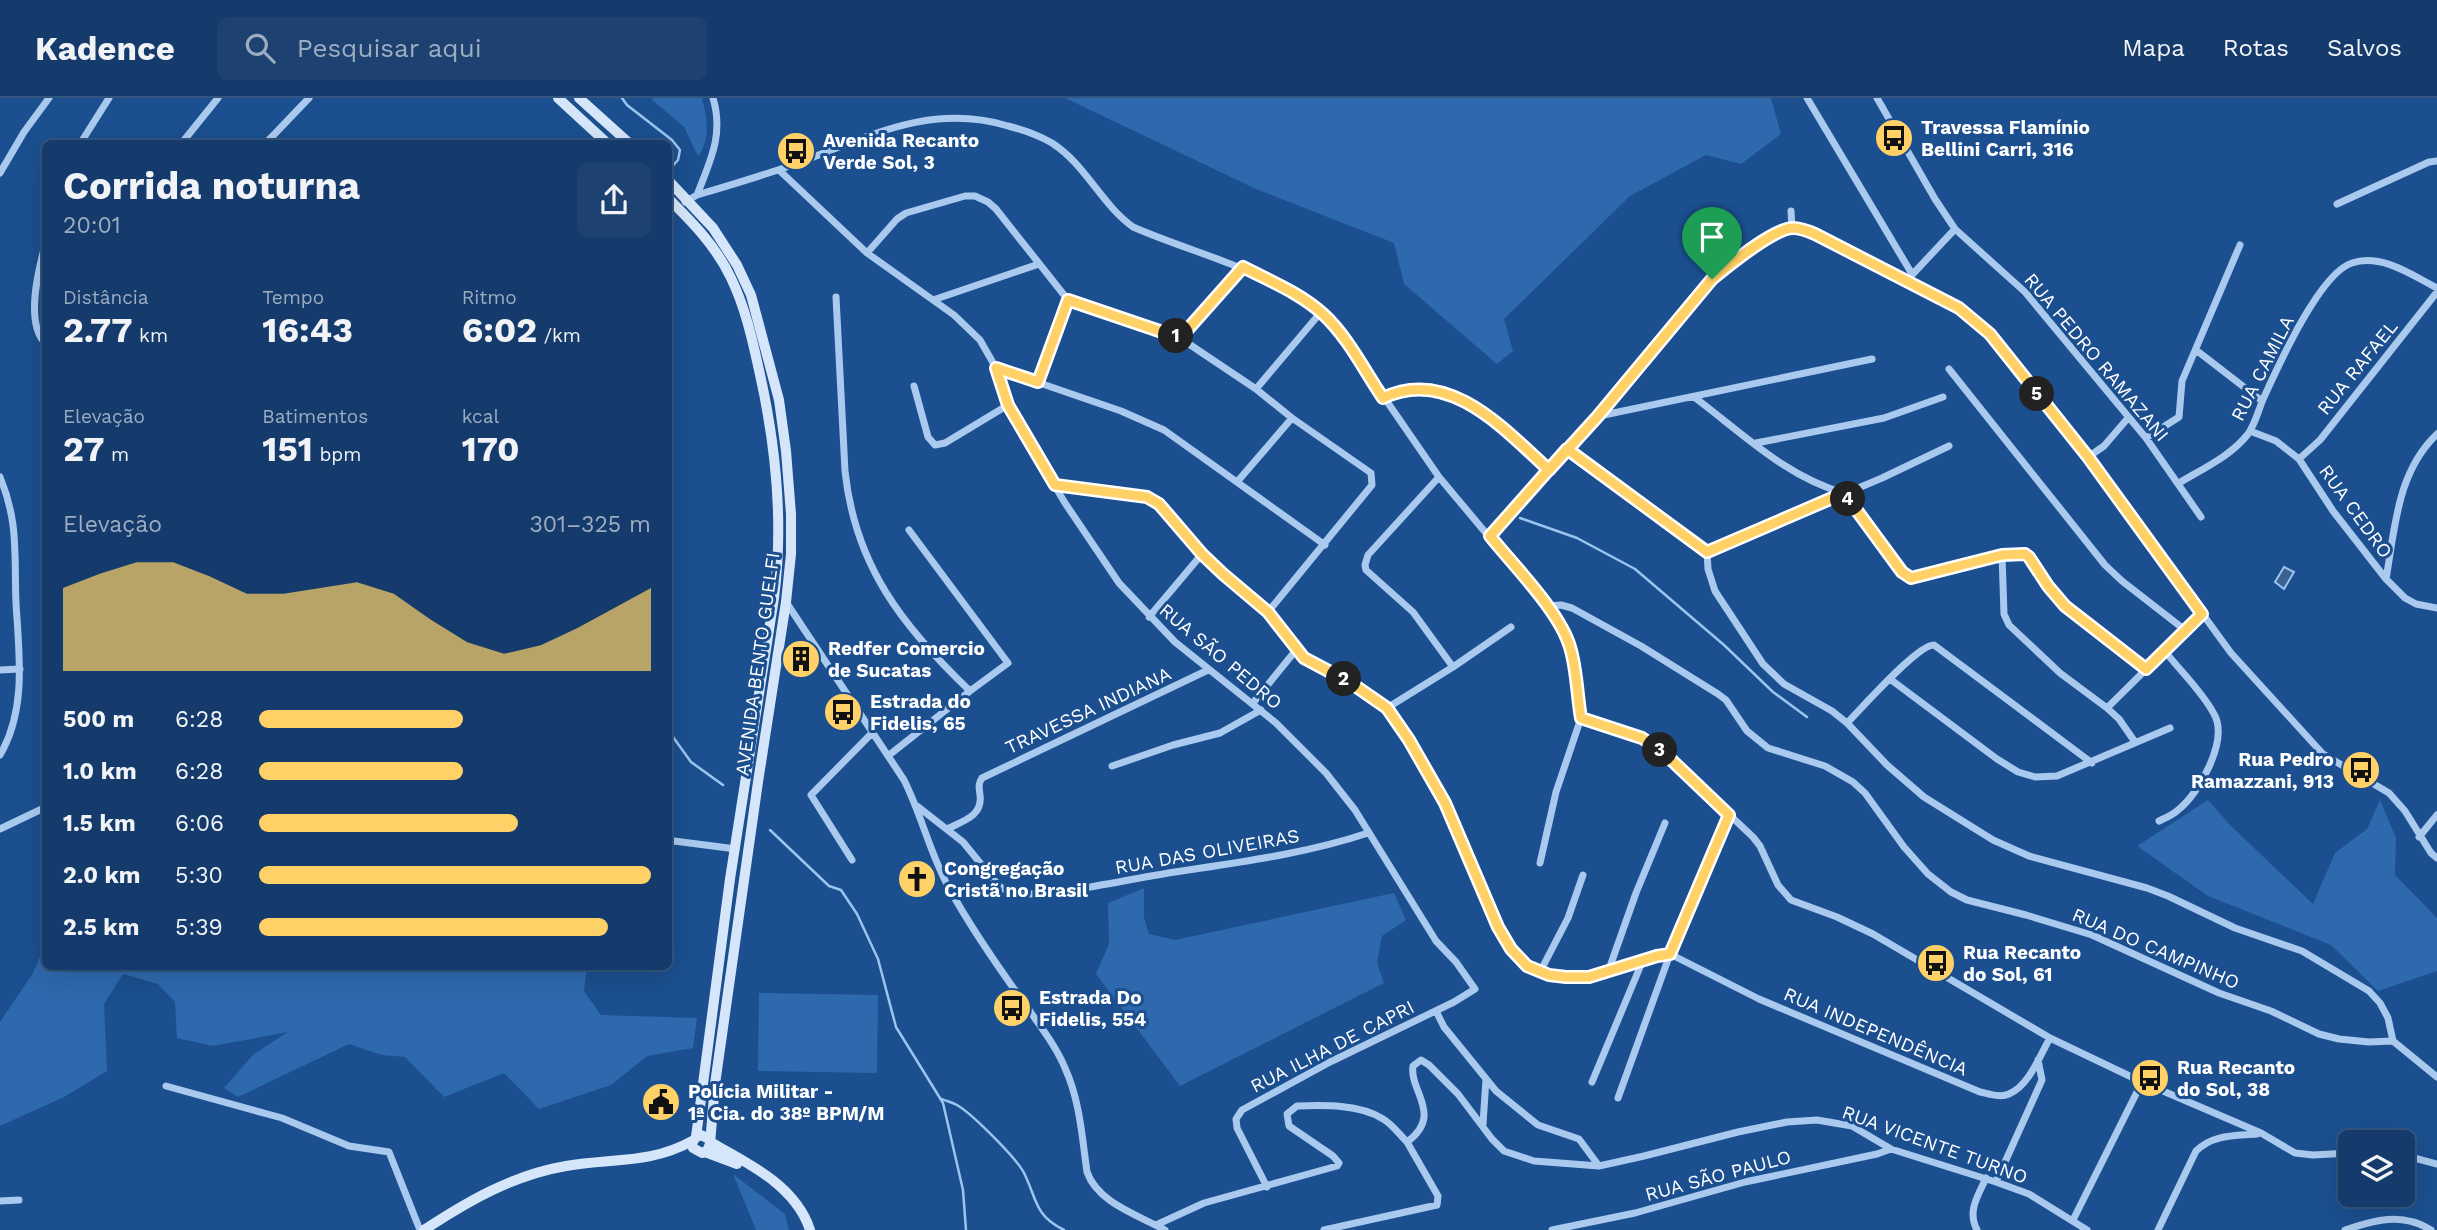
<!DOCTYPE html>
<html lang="pt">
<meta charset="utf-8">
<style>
:root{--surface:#143b6b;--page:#1d4271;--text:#f1f3f6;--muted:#9dadc1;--line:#33557e;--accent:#ffd166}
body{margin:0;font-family:"Work Sans",sans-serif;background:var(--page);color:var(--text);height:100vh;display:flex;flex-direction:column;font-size:26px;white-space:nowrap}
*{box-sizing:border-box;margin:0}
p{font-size:23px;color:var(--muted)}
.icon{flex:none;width:38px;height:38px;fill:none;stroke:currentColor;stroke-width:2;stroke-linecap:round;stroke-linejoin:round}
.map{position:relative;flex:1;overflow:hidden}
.details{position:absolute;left:42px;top:42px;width:630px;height:830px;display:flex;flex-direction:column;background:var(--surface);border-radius:10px;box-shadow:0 7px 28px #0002,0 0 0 2px var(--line)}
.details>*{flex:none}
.fabs{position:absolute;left:2338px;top:1032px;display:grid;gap:14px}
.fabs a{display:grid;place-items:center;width:77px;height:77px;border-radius:10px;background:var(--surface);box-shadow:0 7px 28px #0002,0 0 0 2px var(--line);font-size:35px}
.pin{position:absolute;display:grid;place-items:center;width:60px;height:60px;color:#fff;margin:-72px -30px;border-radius:50% 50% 50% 0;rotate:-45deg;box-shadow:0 0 7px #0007}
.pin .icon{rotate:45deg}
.km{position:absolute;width:35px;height:35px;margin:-18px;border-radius:50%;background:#222;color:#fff;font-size:19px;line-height:35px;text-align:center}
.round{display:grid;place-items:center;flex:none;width:74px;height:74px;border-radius:10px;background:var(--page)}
.overview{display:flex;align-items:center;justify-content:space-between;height:119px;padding:0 21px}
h1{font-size:38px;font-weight:700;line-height:52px}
.metrics{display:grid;grid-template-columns:repeat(3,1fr);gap:10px;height:119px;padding:7px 21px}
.metrics div{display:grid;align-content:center}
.metrics b{font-size:35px;font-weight:700}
.metrics small{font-size:19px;font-weight:400}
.metrics p{font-size:19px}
.chart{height:196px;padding:14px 21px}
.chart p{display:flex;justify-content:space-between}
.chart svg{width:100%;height:126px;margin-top:7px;fill:var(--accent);opacity:.7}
ul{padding:0 21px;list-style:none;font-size:23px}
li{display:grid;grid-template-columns:112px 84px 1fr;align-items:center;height:52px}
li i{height:18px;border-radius:9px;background:var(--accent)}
header{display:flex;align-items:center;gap:42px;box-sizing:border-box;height:98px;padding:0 35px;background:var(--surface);border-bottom:2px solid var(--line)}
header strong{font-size:33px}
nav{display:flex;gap:38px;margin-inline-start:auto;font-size:24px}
.search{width:490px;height:63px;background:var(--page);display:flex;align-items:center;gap:18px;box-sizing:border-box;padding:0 24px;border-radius:10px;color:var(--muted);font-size:26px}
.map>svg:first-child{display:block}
</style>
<header>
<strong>Kadence</strong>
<div class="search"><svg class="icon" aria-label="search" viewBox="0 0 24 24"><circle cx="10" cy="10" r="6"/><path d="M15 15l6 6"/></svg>Pesquisar aqui</div>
<nav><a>Mapa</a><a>Rotas</a><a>Salvos</a></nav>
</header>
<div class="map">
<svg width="2437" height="1132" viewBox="0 0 2437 1132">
<rect width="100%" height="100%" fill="#1b4f8f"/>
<path fill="#2e69ad" d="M656 0H702C707 20 711 41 698 58L684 29 651 1Z
M1065 0H1771L1781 36 1741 66 1706 57 1630 98 1504 221 1513 253 1497 266 1404 186 1394 145 1256 91Z
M2208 702 2231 728 2313 806 2335 755 2367 731 2380 702 2396 740 2395 777 2437 820V873L2378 893 2331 847 2208 798 2137 748Z
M1144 790V820L1149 836 1175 842 1394 795 1406 822 1382 838 1377 865 1384 885 1180 988 1096 876 1109 846 1108 805Z
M45 847 46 868H587L584 893 601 917 697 920 693 950 647 958 611 987 539 1011 504 975 444 999 405 959 382 957 349 946 238 999 224 990 254 956 288 934 213 948 177 940 175 904 158 886 123 876 104 906 107 973 64 999 0 1028V924L33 875Z
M759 895 878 897 877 975 758 973Z
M733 1076 785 1116 789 1132H756Z"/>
<path fill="#3c6290" stroke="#9cc4f0" stroke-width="2" d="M2284 469 2294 474 2284 491 2275 484Z"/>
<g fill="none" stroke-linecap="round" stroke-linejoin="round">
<path stroke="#9cc4f0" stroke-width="2.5" d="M622 0 627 7 672 42 680 52 678 62 668 73
M1520 420 1577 440 1635 471 1724 547 1773 594 1807 619
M668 632 691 664 723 687
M770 732 829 788 841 792 857 816 878 861 896 929 943 1005 963 1092 966 1132
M942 1001C946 1003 952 1004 957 1007 971 1015 1019 1062 1025 1077 1037 1102 1035 1118 1064 1132"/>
<path stroke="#a9c9ee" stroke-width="7" d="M1807 0 1912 176
M1877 0 1935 101 1955 131 2025 194 2146 340 2201 419
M80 46 109 0
M181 46 218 0
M265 46 309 0
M779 72 867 155 954 217 980 242 996 270 1008 307 1030 346 1065 405 1119 485 1175 544 1276 625 1326 675 1355 712 1436 843 1456 864 1475 891 1454 904 1330 964 1242 1012 1236 1021 1237 1030 1267 1089
M0 75 24 34 49 0
M697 97C710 63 724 37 713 0
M685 104 697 97C731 87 765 77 798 65 870 38 930 5 1008 28 1024 32 1038 37 1052 45 1086 67 1101 106 1133 129 1204 160 1281 173 1337 231L1439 379 1547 508 1565 535 1570 549 1581 620 1642 640 1662 653 1753 739 1760 748 1778 787 1791 802 1837 819 1873 836 2050 940 2142 984 2261 1035 2295 1055 2313 1057 2350 1055
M2337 106 2429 64 2437 63
M1791 113 1792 130
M46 144C39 169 24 226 46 246
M867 155 897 121 906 115 965 98H975L988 104 996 111 1068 202 1180 240 1256 291 1292 320 1371 375 1372 387 1268 514
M1910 179 1955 131
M836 199 845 373C855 468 903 529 970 593
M933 202 1039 166
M1180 240 1243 169
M2196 252 2262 303
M996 270 1121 313 1164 332 1325 447
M1949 271 2105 467 2122 483 2185 532
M1038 283 1068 202
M914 288 928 339 935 347 945 345 1008 307
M1256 291 1321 214
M1694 299C1741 334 1786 379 1844 395
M1383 300C1449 267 1506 331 1549 372L1598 318 1712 181 1778 134 1792 130 1815 136 1959 210 1990 236 2088 359 2231 555 2323 656 2389 695 2405 713 2431 755 2437 760
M1599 318 1872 261
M2250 333 2276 343 2299 361 2333 413 2386 481 2405 500 2416 506 2437 510
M2146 340 2179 319 2182 283 2240 147
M1756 345 1884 320 1943 299
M1567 351 1707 454 1708 471 1715 493 1763 566 1784 586 1832 613 1847 625 1887 667 1924 699 1993 742 2029 758 2147 790 2168 798 2235 830 2302 853 2369 893 2380 905 2388 920 2393 943 2437 979
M2088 359 2104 348 2128 320
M2299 361 2320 342 2437 194
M0 379C19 425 14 457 16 505 19 556 27 611 0 657
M1439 379 1368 457 1365 467 1366 472 1413 514 1453 569
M1237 384 1292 320
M2179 385C2202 371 2231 358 2248 336 2256 325 2259 309 2265 297 2279 266 2320 175 2352 165 2381 155 2412 177 2437 190
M1055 387 1147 399 1159 406 1202 456 1223 476 1268 514 1304 560 1351 585 1387 610 1409 642 1445 705 1498 829 1511 851 1527 868 1549 877 1566 879H1589L1657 858 1670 856 1759 901 1980 994C1990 996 2000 1000 2009 996 2029 988 2040 957 2050 940
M1844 395 1860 419 1907 479 1915 480 2002 457 2025 456 2054 496 2065 508 2146 571
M1490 438 1549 372
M1707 454 1882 380 1949 348
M2002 457 2004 516 2009 527 2060 575 2107 610 2119 621 2135 644
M2386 481C2395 430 2397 374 2437 336
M786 504 904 682C922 718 930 756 949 790 971 830 996 866 1022 902 1037 924 1055 946 1065 970 1080 1003 1082 1039 1087 1074 1098 1105 1138 1117 1165 1132
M1547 508 1561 507 1572 510 1641 548 1718 596 1726 602 1747 633 1768 650 1825 668 1853 684 1865 695 1904 749 1928 776 1951 794 1967 802 2026 817 2092 837 2219 895 2271 913 2319 936 2339 941 2369 944 2393 943
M1149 519 1202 456
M0 572 20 571
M1890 581 1997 661 2018 674 2035 679 2057 678 2170 630
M1253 605 1296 552
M1387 610 1453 569 1511 529
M2107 610 2202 516
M1847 625C1862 610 1918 546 1934 547L2092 665
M888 658 970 593 1008 565 909 432
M1112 668 1173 647 1220 635 1261 612
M917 708 963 744 999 788C1008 795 1018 796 1029 796 1074 794 1119 783 1163 776 1232 765 1302 757 1368 735
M2159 723C2165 720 2173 717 2178 712 2199 696 2229 642 2214 616 2202 593 2180 573 2164 552
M0 731 46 709
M947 731C963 723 983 718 980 697 979 689 978 686 982 680L1208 572
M2419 739 2437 717
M668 746 674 743 736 751
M852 762 811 697 873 634
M1540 765 1556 694 1581 620
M1540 874 1568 820 1583 777
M1608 874 1636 795 1665 725
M1436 913 1444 929 1496 993 1538 1027 1579 1041 1599 1068
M1592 984 1643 862
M166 988 282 1020 349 1048 389 1054 420 1132
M1618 1000 1670 856 1729 717
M1483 1026 1486 981
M2403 1057 2437 1066
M1996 1084 2042 982 2038 962
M0 1103 19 1102
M2073 1122 2142 984
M1156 1127 1204 1105 1337 1068 1339 1065 1333 1058 1289 1028 1287 1016 1297 1008C1323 1007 1360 1006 1383 1021 1392 1026 1399 1036 1407 1044 1444 1017 1409 993 1413 968L1421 962 1429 967 1458 996 1492 1041 1504 1053 1534 1063 1599 1068 1644 1058 1738 1034 1787 1024 1817 1022 1852 1028 1891 1051 1996 1084 2029 1096 2087 1132
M1324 1132 1437 1107 1438 1098 1407 1044
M1552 1132 1635 1115 1745 1084 1877 1056 1891 1051
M1977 1132C1967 1113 1978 1098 1986 1080
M2158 1132 2196 1053C2213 1036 2235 1038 2257 1036
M2345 1132C2374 1122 2402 1114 2431 1132"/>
<path stroke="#d6e6fa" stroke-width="10" d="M558 0 608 46
M579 0 630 46
M668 82 713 130 737 167 751 197 779 302 786 353 791 416V456L786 504 758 684 715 986 710 1046 707 1053 702 1055 693 1050 692 1045 696 1039 701 1037 709 1041
M668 100C692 124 716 148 731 180 745 209 752 240 759 272 776 347 784 423 774 500L730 781 696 1039
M710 1044C748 1065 796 1088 810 1132
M705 1054 737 1066
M424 1132C468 1103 513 1077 566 1068 611 1060 651 1066 692 1043"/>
</g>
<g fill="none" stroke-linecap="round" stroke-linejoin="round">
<defs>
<path id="route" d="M1712 181 1598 318 1549 372C1505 332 1449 268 1383 300 1364 272 1348 239 1323 216 1300 195 1270 183 1243 169L1180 240 1068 202 1038 284 996 270 1008 307 1055 387 1147 399 1159 406 1202 456 1223 476 1268 514 1304 560 1351 585 1387 610 1409 642 1445 705 1498 829 1511 851 1527 868 1549 877 1566 879H1589L1657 858 1670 856 1729 717 1662 653 1642 640 1581 620C1577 597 1577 572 1570 549 1560 514 1514 468 1490 438L1567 351 1707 454 1844 395 1902 474 1911 480 2002 457 2025 456 2029 459 2048 488 2065 508 2146 571 2202 516 2088 359 1990 236 1959 210 1815 136C1808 133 1801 130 1793 130 1774 130 1728 168 1712 181"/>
</defs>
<use href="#route" stroke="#fff" stroke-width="14"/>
<use href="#route" stroke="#ffd166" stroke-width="9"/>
</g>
<defs>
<symbol id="bus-disc" viewBox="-11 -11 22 22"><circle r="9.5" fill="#ffd166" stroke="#1b4f8f"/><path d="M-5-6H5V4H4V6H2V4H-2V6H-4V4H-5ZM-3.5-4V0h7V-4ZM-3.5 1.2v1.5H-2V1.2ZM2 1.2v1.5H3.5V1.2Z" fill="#111"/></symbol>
<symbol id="building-disc" viewBox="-11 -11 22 22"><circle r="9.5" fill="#ffd166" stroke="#1b4f8f"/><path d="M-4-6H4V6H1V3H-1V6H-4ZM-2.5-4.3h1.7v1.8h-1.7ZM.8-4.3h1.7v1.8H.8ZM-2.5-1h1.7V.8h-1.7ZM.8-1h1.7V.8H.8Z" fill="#111"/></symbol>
<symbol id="church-disc" viewBox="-11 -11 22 22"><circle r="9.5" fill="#ffd166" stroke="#1b4f8f"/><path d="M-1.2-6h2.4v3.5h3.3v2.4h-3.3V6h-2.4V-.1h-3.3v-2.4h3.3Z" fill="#111"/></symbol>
<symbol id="civic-disc" viewBox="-11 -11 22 22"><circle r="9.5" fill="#ffd166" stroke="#1b4f8f"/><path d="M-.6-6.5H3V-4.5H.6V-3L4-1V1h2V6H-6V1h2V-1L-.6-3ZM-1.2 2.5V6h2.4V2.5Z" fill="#111"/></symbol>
</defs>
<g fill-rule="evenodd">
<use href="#bus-disc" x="1872" y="18" width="44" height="44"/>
<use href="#bus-disc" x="774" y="31" width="44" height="44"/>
<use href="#building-disc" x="779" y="539" width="44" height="44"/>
<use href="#bus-disc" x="821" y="592" width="44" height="44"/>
<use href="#bus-disc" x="2339" y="650" width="44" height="44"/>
<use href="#church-disc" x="895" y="759" width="44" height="44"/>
<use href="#bus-disc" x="1914" y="843" width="44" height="44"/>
<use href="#bus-disc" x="990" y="888" width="44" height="44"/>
<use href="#bus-disc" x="2128" y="958" width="44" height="44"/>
<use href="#civic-disc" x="639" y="982" width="44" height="44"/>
</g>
<g text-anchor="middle" stroke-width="6" stroke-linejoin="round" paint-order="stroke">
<g font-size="19" font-weight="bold" fill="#fff" stroke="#1b4f8f" text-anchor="start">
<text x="1921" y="36">Travessa Flamínio<tspan x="1921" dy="22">Bellini Carri, 316</tspan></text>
<text x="823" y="49">Avenida Recanto<tspan x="823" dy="22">Verde Sol, 3</tspan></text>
<text x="828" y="557">Redfer Comercio<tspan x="828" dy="22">de Sucatas</tspan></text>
<text x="870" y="610">Estrada do<tspan x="870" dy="22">Fidelis, 65</tspan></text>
<text x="2334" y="668" text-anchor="end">Rua Pedro<tspan x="2334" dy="22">Ramazzani, 913</tspan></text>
<text x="944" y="777">Congregação<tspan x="944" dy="22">Cristã no Brasil</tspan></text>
<text x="1963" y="861">Rua Recanto<tspan x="1963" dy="22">do Sol, 61</tspan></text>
<text x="1039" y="906">Estrada Do<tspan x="1039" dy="22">Fidelis, 554</tspan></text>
<text x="2177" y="976">Rua Recanto<tspan x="2177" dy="22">do Sol, 38</tspan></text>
<text x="688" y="1000">Polícia Militar -<tspan x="688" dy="22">1ª Cia. do 38º BPM/M</tspan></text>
</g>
<g font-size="19" fill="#fff" stroke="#1b4f8f">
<text transform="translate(2097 259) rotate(50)" y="7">RUA PEDRO RAMAZANI</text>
<text transform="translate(2357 269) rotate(-51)" y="7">RUA RAFAEL</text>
<text transform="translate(2262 270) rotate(-63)" y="7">RUA CAMILA</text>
<text transform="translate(2356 413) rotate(54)" y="7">RUA CEDRO</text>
<text transform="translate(1221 558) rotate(40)" y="7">RUA SÃO PEDRO</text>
<text transform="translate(757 566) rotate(-82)" y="7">AVENIDA BENTO GUELFI</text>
<text transform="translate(1088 612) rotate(-25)" y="7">TRAVESSA INDIANA</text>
<text transform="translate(1207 753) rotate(-10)" y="7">RUA DAS OLIVEIRAS</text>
<text transform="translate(2156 850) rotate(23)" y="7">RUA DO CAMPINHO</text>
<text transform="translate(1876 933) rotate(23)" y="7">RUA INDEPENDÊNCIA</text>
<text transform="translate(1332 948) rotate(-27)" y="7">RUA ILHA DE CAPRI</text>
<text transform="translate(1935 1046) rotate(20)" y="7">RUA VICENTE TURNO</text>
<text transform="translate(1718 1077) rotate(-15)" y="7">RUA SÃO PAULO</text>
</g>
</g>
</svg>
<div class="fabs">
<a><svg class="icon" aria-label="layers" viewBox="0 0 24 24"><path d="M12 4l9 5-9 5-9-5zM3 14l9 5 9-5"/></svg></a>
</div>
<div class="pin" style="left:1712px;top:181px;background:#1e9e55"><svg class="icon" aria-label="arrive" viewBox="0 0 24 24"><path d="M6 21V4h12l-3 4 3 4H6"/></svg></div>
<b class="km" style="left:1176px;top:238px">1</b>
<b class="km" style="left:1344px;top:581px">2</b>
<b class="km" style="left:1660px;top:652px">3</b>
<b class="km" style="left:1848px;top:401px">4</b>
<b class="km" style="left:2037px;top:296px">5</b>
<section class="details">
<div class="overview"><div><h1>Corrida noturna</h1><p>20:01</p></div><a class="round"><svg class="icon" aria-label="share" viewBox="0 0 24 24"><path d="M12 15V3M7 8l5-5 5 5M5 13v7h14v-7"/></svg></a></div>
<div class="metrics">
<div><p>Distância</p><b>2.77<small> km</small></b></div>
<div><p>Tempo</p><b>16:43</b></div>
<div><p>Ritmo</p><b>6:02<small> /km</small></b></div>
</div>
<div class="metrics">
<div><p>Elevação</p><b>27<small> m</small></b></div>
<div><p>Batimentos</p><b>151<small> bpm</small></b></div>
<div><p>kcal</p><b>170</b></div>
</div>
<div class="chart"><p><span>Elevação</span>301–325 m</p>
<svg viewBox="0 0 160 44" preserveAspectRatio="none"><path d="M0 44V15L10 10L20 6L30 6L40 11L50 17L60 17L70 15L80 13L90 17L100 26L110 34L120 38L130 35L140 29L150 22L160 15V44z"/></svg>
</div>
<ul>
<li><b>500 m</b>6:28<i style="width:52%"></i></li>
<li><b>1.0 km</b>6:28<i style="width:52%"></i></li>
<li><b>1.5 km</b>6:06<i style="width:66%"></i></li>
<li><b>2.0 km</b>5:30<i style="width:100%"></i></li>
<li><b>2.5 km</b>5:39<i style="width:89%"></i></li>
</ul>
</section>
</div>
